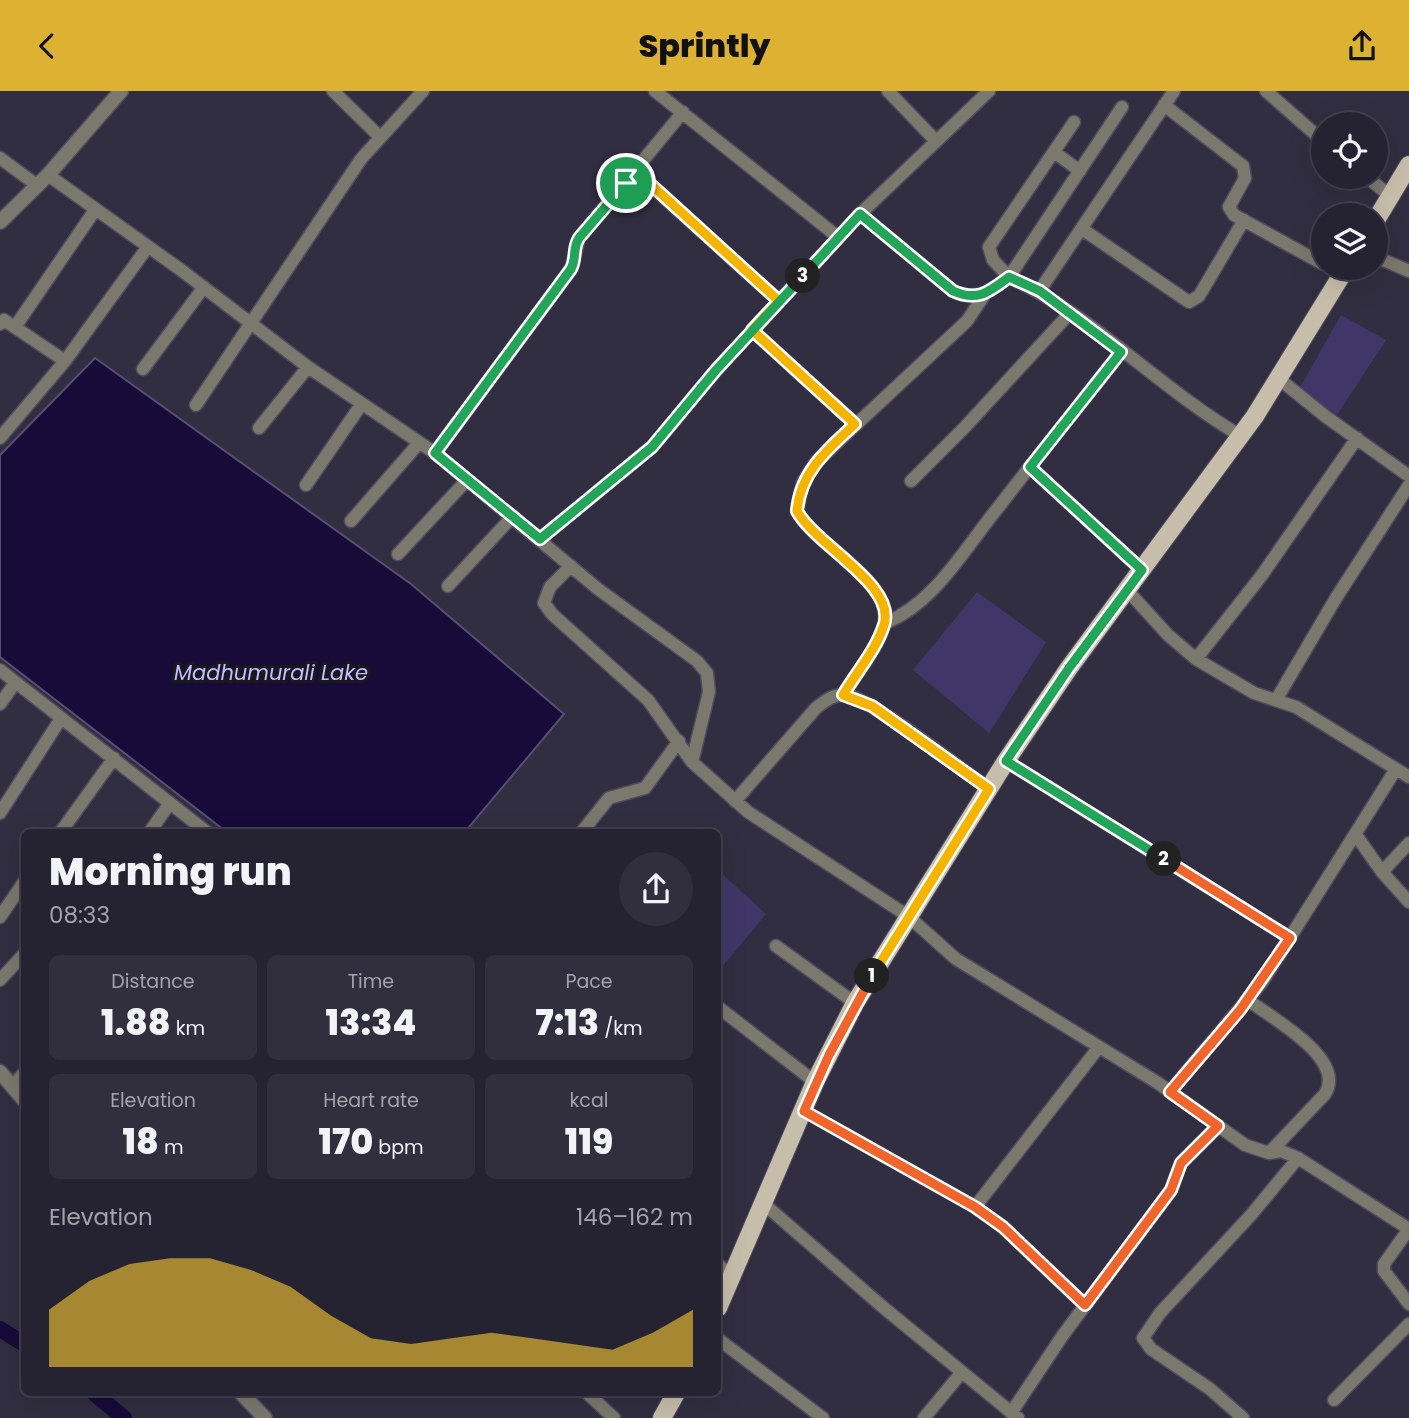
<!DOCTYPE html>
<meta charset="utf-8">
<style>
:root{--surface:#252231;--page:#312f3d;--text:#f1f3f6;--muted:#a3a4ab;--line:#423f4d;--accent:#ddb233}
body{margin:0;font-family:Poppins,sans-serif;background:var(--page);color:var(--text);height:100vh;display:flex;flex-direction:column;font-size:26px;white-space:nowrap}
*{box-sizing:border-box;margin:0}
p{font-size:23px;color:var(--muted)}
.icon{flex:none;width:38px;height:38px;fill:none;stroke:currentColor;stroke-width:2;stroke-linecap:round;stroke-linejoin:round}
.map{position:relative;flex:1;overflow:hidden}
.details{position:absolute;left:21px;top:738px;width:700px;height:567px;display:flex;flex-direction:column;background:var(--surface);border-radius:10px;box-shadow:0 7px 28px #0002,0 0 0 2px var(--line)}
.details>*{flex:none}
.buttons{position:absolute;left:1311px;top:21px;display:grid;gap:14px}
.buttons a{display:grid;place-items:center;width:77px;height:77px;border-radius:50%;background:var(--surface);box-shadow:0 7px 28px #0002,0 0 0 2px var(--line);font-size:35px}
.pin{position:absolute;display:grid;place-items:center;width:60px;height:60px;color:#fff;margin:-30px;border:4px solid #fff;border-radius:50%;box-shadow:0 2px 7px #0007}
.km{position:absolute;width:35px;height:35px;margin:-18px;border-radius:50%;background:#222;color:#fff;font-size:19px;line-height:35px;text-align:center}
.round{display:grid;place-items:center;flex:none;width:74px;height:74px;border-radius:37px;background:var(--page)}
.summary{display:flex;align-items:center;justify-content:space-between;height:119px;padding:0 28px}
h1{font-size:38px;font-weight:800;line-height:52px}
.figures{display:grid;grid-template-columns:repeat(3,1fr);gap:10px;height:119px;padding:7px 28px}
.figures div{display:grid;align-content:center;border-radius:10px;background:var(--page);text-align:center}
.figures b{font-size:35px;font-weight:800}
.figures small{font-size:19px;font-weight:400}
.figures p{font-size:19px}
.chart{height:196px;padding:14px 28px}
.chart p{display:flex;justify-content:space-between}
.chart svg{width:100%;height:126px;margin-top:7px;fill:var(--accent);opacity:.7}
header{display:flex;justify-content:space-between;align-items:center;height:91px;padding:0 28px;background:var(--accent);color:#111;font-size:32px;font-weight:800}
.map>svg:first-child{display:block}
</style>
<header><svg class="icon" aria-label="back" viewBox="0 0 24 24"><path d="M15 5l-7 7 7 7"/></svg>Sprintly<svg class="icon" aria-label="share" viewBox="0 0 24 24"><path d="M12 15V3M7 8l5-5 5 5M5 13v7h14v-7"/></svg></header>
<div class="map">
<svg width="1409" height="1327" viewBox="0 0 1409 1327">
<rect width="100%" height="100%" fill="#312e41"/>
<path fill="#403768" d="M1341 224 1386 249 1337 324 1298 300Z
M977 501 1046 551 989 642 913 579Z
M718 779 766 823 718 881Z"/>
<path fill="#180a39" stroke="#584e72" stroke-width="2" d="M95 267 411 493 564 623 464 742H228L0 566V364Z"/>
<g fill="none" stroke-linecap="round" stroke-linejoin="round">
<path stroke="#180a39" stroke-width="16" d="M0 1238 24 1253
M94 1302 124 1327"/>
<defs>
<path id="minor" d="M333 0 380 46
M655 0 838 146
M888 0 936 50
M1266 0 1323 50
M1164 14 1243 75 1245 87 1229 116 1234 124 1323 173
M1074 31 989 156 993 169 1009 186 1122 16
M1054 61 1080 80
M0 67 38 95
M636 81 779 210
M48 84 181 179 308 276 435 362 598 498 697 570 707 582 709 601 692 671 748 721 908 825 956 868 1158 992 1245 1054 1269 1062 1281 1060 1298 1067 1409 1138 1384 1173V1180L1409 1213
M1367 86 1390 105
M860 123 953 200C978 211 989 201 1009 186 1094 225 1160 298 1241 345
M1082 138 1189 211 1199 205 1244 129
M1376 166 1409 180
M1040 199 1174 0
M0 233 4 229 65 270
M15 236 95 119
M752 239 855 333
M143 278 204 196
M1278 287 1325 325 1409 385
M196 314 361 68 423 0
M259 337 308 276
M0 347 65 270 147 157
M435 362 571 178 579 147 683 21
M1030 376 1142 479
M911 390 965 336 1070 222
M306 394 361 314
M351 430 419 352
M540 448 652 356 716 279 860 123 989 0
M398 463 467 389
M571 475 550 496 544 512 552 523 648 609 692 671
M448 495 513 425
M1127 499 1168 544 1196 568 1254 602 1296 616 1409 686
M885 532C934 513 965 457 997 418 1038 365 1080 313 1121 261
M1196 568 1262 484 1357 347
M0 579 208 742
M843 604C856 582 877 559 884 534 897 494 815 454 797 420L803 391 816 371 967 230 983 206
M1276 609 1336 507 1409 394
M0 613 15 592
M1006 670 1290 847
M735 710 816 617C825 610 833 603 845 604 870 606 963 680 989 698
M0 722 60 629
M60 742 114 667
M149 742 170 712
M581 742 609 707 645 697 679 650
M1356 744 1382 781 1409 811
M1382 781 1409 752
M0 826 24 791
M776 855 855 912
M0 889 24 863
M1248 909C1273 928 1347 968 1325 1003L1269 1062
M718 916 815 991
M13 994 24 982
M1170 1001 1262 891 1396 678
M804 1020 975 1116 1003 1136 1085 1214
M764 1113 884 1217 1018 1327
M975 1116 1099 956
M718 1174 733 1184
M718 1248 823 1327
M587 1302 614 1327
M1334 1309 1409 1233
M1011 1322 1063 1244 1171 1099 1181 1072 1218 1035
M924 1327 962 1281
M1243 1327 1210 1298 1151 1258 1143 1247 1160 1222 1251 1124 1298 1067"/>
<path id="tertiary" d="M0 131 48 84 121 0
M0 981 24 1009
M241 1302 265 1327"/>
<path id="primary" d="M1376 129 1409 74
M718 1217 815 991 855 912 1006 670 1069 577 1255 325 1346 177
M662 1327 676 1302"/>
</defs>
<use href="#minor" stroke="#4f4c5e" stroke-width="15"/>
<use href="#tertiary" stroke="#4f4c5e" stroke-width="17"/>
<use href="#primary" stroke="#4f4c5e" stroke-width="20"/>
<use href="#minor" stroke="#7b786e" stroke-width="12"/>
<use href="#tertiary" stroke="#7b786e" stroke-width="14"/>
<use href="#primary" stroke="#c6beaa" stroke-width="18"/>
</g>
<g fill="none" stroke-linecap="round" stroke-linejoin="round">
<defs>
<path id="split-1" d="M626 92 636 80 779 210 752 239 855 333C828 358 800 381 797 420 815 454 897 494 884 534 876 559 856 582 843 604L872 615 989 698 872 885"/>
<path id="split-2" d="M872 885 829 964 804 1020 975 1116 1003 1136 1085 1214 1171 1099 1181 1072 1218 1035 1170 1001 1240 919 1290 847 1164 768"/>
<path id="split-3" d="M803 185 860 123 953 200C978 211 989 201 1009 186L1040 200 1121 261 1030 376 1142 479 1069 577 1006 670 1164 768"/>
<path id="split-4" d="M626 92 579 147C572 158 577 167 571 178L435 362 540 448 652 356 716 279 803 185"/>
</defs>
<use href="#split-1" stroke="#fff" stroke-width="14"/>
<use href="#split-2" stroke="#fff" stroke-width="14"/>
<use href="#split-3" stroke="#fff" stroke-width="14"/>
<use href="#split-4" stroke="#fff" stroke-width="14"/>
<use href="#split-1" stroke="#f5b400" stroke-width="9"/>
<use href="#split-2" stroke="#f0652b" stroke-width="9"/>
<use href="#split-3" stroke="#22a559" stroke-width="9"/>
<use href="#split-4" stroke="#22a559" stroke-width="9"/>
</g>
<g text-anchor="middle" stroke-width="7" stroke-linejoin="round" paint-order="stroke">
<g font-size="21" font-style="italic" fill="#c5bcfe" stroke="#191820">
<text x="271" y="589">Madhumurali Lake</text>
</g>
</g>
</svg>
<div class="buttons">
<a><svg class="icon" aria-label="locate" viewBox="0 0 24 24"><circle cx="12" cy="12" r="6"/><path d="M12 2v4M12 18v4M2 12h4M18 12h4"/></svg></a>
<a><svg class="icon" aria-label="layers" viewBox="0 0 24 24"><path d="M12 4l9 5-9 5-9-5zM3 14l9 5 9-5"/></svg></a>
</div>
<div class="pin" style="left:626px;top:92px;background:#1e9e55"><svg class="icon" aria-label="arrive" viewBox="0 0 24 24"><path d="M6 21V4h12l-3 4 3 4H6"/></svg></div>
<b class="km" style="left:872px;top:885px">1</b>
<b class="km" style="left:1164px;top:768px">2</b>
<b class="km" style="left:803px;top:185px">3</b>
<section class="details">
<div class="summary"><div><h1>Morning run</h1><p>08:33</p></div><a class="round"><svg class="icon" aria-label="share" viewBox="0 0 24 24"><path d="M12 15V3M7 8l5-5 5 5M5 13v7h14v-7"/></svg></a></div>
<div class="figures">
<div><p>Distance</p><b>1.88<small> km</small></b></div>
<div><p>Time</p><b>13:34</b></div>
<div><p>Pace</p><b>7:13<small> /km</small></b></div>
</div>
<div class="figures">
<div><p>Elevation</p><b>18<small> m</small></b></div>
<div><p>Heart rate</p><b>170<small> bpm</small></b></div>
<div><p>kcal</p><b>119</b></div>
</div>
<div class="chart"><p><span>Elevation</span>146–162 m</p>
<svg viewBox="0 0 160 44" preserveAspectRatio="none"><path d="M0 44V24L10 14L20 8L30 6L40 6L50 10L60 16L70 26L80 34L90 36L100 34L110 32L120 34L130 36L140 38L150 32L160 24V44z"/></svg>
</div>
</section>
</div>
